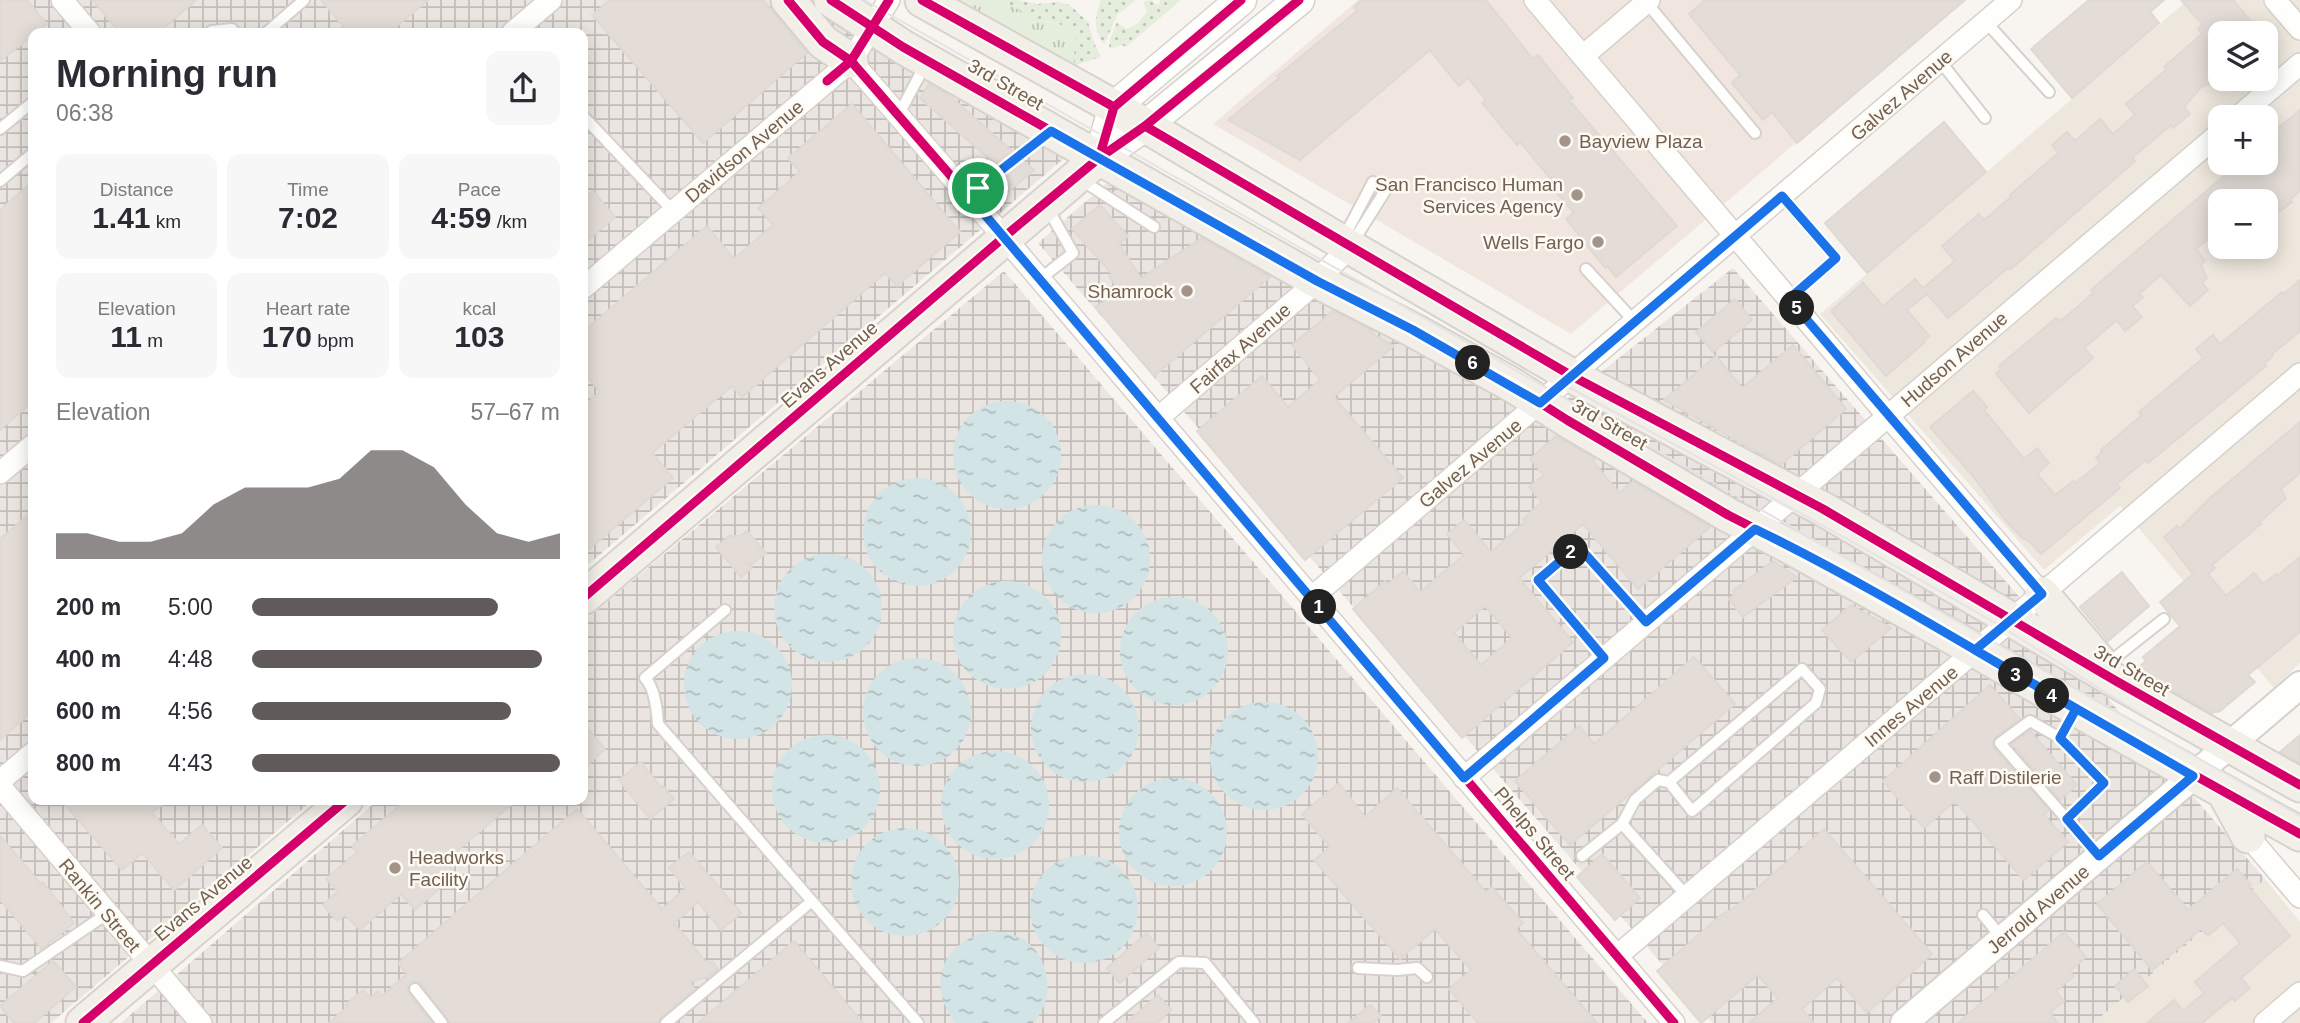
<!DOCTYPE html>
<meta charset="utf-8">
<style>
:root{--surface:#fff;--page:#f7f7f7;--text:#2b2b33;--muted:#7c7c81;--accent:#615a5a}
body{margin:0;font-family:Arial,sans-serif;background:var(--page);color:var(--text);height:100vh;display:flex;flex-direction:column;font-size:26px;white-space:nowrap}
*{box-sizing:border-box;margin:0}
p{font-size:23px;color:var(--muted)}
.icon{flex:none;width:38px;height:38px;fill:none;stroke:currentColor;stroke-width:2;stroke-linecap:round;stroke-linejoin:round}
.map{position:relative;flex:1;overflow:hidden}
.drawer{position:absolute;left:28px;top:28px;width:560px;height:777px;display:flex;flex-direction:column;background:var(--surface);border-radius:14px;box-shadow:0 4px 18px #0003}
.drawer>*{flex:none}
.buttons{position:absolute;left:2208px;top:21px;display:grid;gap:14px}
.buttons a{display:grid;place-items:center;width:70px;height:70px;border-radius:14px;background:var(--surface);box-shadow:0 4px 18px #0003;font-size:35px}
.pin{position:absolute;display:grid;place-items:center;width:60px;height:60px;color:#fff;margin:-30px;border:4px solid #fff;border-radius:50%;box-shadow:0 2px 7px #0007}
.km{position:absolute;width:35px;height:35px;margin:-18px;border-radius:50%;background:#222;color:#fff;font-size:19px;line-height:35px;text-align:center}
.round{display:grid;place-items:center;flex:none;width:74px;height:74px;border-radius:14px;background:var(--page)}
.overview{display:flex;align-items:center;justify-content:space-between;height:119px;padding:0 28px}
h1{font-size:38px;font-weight:600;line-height:52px}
.stats{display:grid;grid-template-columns:repeat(3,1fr);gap:10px;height:119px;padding:7px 28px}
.stats div{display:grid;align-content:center;border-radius:14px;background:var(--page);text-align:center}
.stats b{font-size:30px;font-weight:600}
.stats small{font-size:19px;font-weight:400}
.stats p{font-size:19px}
.chart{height:196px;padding:14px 28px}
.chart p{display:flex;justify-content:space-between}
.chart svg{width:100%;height:126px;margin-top:7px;fill:var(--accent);opacity:.7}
ul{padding:0 28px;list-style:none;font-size:23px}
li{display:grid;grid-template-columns:112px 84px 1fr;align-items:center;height:52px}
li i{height:18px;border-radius:9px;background:var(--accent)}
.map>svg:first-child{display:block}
</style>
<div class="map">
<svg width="2300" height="1023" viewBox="0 0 2300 1023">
<defs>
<pattern id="industrial-grid" width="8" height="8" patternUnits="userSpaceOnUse" patternTransform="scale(1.75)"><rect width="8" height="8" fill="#eae5e0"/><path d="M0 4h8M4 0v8" fill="none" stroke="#c2bdb8"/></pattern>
<pattern id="grass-tufts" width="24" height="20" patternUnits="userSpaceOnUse" patternTransform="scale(1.75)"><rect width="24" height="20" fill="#e5eddc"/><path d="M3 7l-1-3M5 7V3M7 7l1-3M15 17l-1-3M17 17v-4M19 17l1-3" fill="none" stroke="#bec3b5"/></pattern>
<pattern id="garden-dots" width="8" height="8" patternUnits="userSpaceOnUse" patternTransform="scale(1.75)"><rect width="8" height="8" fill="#e5eddc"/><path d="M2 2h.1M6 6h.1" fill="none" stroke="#bec3b5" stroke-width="1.8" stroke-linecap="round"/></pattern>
<pattern id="water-ripples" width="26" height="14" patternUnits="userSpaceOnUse" patternTransform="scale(1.75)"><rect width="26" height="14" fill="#d3e4e6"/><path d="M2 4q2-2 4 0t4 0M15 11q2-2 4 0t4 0" fill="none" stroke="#b0bcbd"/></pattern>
</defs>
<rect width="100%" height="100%" fill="#f8f5f0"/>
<path fill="#ede7dd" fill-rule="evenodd" d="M2188 0H2300V663L2274 688 2120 506 2044 570 1820 314ZM2221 33H2266V79H2221ZM2221 117H2266V163H2221ZM2221 201H2266V247H2221Z
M2265 879 2300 922V1023H2093Z"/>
<path fill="#f1e6df" d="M1358 0H1964L1571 334 1213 124Z"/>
<path fill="url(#industrial-grid)" d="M0 0H820L1075 149 583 569V33H33V800H313L51 1023H0Z
M1107 183 1549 413 1733 268 2265 879 2093 1023H1713L1038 243Z
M1004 271 1648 1023H121L378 800H583V622Z"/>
<path fill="url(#grass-tufts)" d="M956 0H998L1047 22 1062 25 1076 35 1074 57 1076 65 1073 66Z"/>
<path fill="url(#garden-dots)" d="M998 0H1018L1038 4 1058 2 1070 5 1088 22 1095 45 1101 57 1076 65 1074 57 1076 35 1062 25 1038 19Z
M1101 0H1136L1118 14 1104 44C1093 32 1095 15 1101 0Z
M1152 0 1156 5 1160 3V0H1181L1126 47 1122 45 1109 49 1110 39 1117 22 1126 29 1137 24 1147 12 1143 2Z"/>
<path fill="url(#water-ripples)" d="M953 455a54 54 0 1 1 108 0a54 54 0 1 1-108 0Z
M863 532a54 54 0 1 1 108 0a54 54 0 1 1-108 0Z
M1042 559a54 54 0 1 1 108 0a54 54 0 1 1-108 0Z
M774 608a54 54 0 1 1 108 0a54 54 0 1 1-108 0Z
M953 635a54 54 0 1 1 108 0a54 54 0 1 1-108 0Z
M1120 651a54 54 0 1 1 108 0a54 54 0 1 1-108 0Z
M684 685a54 54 0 1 1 108 0a54 54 0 1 1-108 0Z
M863 712a54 54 0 1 1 108 0a54 54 0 1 1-108 0Z
M1031 728a54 54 0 1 1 108 0a54 54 0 1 1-108 0Z
M1210 756a54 54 0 1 1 108 0a54 54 0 1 1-108 0Z
M772 789a54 54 0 1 1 108 0a54 54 0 1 1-108 0Z
M941 805a54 54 0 1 1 108 0a54 54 0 1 1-108 0Z
M1119 832a54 54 0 1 1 108 0a54 54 0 1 1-108 0Z
M851 882a54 54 0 1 1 108 0a54 54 0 1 1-108 0Z
M1030 909a54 54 0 1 1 108 0a54 54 0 1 1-108 0Z
M990 931C1002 932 1012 933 1023 939 1051 957 1056 1000 1033 1023H955C925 982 943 942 990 931Z"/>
<path fill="#e3dcd7" stroke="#e0d9d3" stroke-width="2" fill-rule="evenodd" d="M0 0H27L47 24 0 61Z
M92 0H196L158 33H120Z
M321 0H428L389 33H349Z
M610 0H763L807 53 703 143 592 15Z
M1362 0H1486L1533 59 1538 55 1573 98 1569 100 1677 226 1616 277 1607 266 1605 268 1566 219 1574 213 1557 193 1560 190 1520 142 1517 145 1482 103 1486 100 1468 78 1459 86 1430 50 1300 160 1228 120 1279 78 1277 76 1357 11 1354 7Z
M1705 0H1965L1797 143 1772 112 1763 120 1732 83 1740 75 1689 14Z
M2089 0H2164L2150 12 2159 23 2072 98 2031 49Z
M2181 0H2233L2261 33H2221V71L2210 81 2209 84 2202 86 2184 107 2190 114 2173 128 2171 125 2132 158 2135 161 2010 270 2008 268 1948 318 1927 294 1907 310 1929 336 1923 342 1924 343 1886 376 1831 311 1863 283 1883 306 1915 279 1923 288 1955 261 1942 246 1979 214 1984 220 2011 197 2010 195 2058 153 2052 145 2067 132 2075 141 2100 119 2113 134 2135 115 2126 104 2166 70 2164 67 2202 34 2198 29 2202 24Z
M929 84 950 96 1012 151 995 164 920 98Z
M852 104 960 232 897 286 885 273 742 397 732 386 652 453 673 478 583 554V406L600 392 583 371V332L707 226 734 259 773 225 758 208 800 172 788 158Z
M2300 110V191L2290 200 2292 202 2280 211 2277 208 2276 210 2268 201H2221V228L2196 249 2205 261 2201 265 2207 278 2202 283 2208 290 2190 306 2161 275 2139 294 2143 297 2132 306 2142 317 2125 331 2117 320 2084 348 2093 358 2029 413 1996 374 2001 369 1999 366 2056 318 2061 321 2093 293 2091 290 2239 163H2266V138Z
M1944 122 1986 172 1867 273 1825 223Z
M1024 162 1034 170 1002 197 993 186Z
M33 181V401L0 430V210Z
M593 191 615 217 583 244V200Z
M1100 205 1128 236 1119 244 1141 278 1202 238 1270 277 1154 376 1095 307 1120 292 1109 276 1112 274 1072 229Z
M2300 280V331L2272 354 2273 356 2264 364 2266 366 2148 463 2146 460 2117 484 2120 488 2041 554 2029 541 2022 538 2005 520 1972 475 1930 427 1973 391 1987 407 1984 410 2024 459 2037 448 2049 463 2037 474 2055 495 2073 481 2075 483 2100 463 2096 458 2102 452 2101 450 2142 415 2139 412 2203 358 2196 349 2213 335 2220 344 2282 292 2284 294Z
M1735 299 1752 320 1713 352 1696 332Z
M1333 311 1374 332V335L1394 346 1334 397 1403 478 1305 560 1197 431 1262 376 1288 407 1320 380 1292 345Z
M1793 345 1846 409 1781 465 1664 400 1716 356 1742 388Z
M2300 422V473L2281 489 2286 498 2259 523 2261 524 2212 565 2215 568 2208 574 2226 596 2254 573 2263 584 2276 574 2277 576 2300 557V632L2248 675 2255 682 2220 711 2212 713 2143 674 2138 668 2146 661 2143 657 2180 626 2160 602 2193 574 2164 537 2177 526 2179 529 2211 497Z
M1556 436 1595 459 1593 461 1596 465 1619 493 1633 481 1710 527 1638 589 1583 524 1550 552 1519 578 1573 642 1462 738 1353 609 1385 581 1388 584 1403 571 1420 592 1464 555 1447 534 1464 520 1491 552 1525 522 1523 519 1542 502 1529 487 1544 475 1530 459ZM1485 606 1512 638 1481 665 1454 633Z
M33 511V711L0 740V539Z
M747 531 766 553 752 564H748L752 568 741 577 716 547 729 536H740Z
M1773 561 1797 577 1743 617 1729 599 1735 594 1733 591Z
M2122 572 2149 606 2108 641 2080 607Z
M1851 605 1891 628 1851 662 1822 630Z
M1694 657 1735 704 1570 845 1515 781 1579 726 1594 744Z
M1990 685 2020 719 1995 737 1992 744 1994 748 2049 810 2044 815 2068 842 2024 880 1955 801 1924 828 1883 781Z
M583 724 605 749 583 769Z
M2030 731 2077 785 2060 800 2012 744Z
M2300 735V763L2280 752Z
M641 762 661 787 663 786 674 799 650 819 619 780Z
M1339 783 1365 817 1397 788 1486 892 1492 887 1523 923 1516 929 1597 1023H1478L1449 989 1471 970 1435 929 1400 959 1314 860 1330 847 1302 814Z
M61 800H168L152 813 179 844 202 825 222 848 174 890 142 853 122 870Z
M406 800H517L445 861 456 874 415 910 401 894 360 930 345 915 337 921 323 905 338 891 326 879 357 852 352 846Z
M577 809 662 909 686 888 669 868 689 852 741 913 721 930 698 902 674 923 705 961 713 962 718 969 710 976 690 982 695 989 661 1017 658 1023H450L421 984 415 981 410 983 407 991 432 1023H329L347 1007 345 1005 363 990 370 998 378 991 382 996 407 974 398 963Z
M1824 829 1932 954 1867 1013 1837 978 1802 1009 1814 1023H1749L1778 998 1758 975 1701 1023 1657 971 1720 916 1737 906Z
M0 836 41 884 43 882 74 923 42 949 0 900Z
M1602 854 1640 898 1615 920 1577 877Z
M2147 862 2188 910 2237 869 2251 885 2249 887 2290 936 2241 978 2250 988 2235 1001 2232 998 2202 1023H2147L2174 1000 2183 1011 2204 993 2195 982 2240 943 2223 923 2208 936 2201 929 2152 970 2097 904Z
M2064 932 2086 957 2070 971 2074 976 2056 991 2064 1001 2050 1013 2058 1023H1958Z
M1147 933 1159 948 1120 983 1107 968Z
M794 941 863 1023H698Z
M53 961 76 987 34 1023H14L0 1006Z
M2134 969 2148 986 2128 1002 2115 986Z
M1158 995 1171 1010 1157 1023H1126Z
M1370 1005 1381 1016 1373 1023H1348Z"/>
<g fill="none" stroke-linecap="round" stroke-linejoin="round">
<defs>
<path id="service" d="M1646 2 1755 133
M1986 22 2049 92
M209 33 212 31 232 29 235 33
M266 33 304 0
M1940 61 1985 118
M583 116 673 211
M898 116 926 63
M0 129 33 102
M1080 179 1154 227
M0 181 33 153
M968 195 1046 135
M1782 196 1836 258 1789 299
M1343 239 1373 182
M1351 245 1385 191
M1586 269 1635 322
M1040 279 1073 253 1047 207
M725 610 645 678C655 688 657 710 658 724L918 1023
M1604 658 1538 580 1578 546 1646 622
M2106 665 2164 619
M2060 738 2075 712
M2067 819 2104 783 2060 738 2030 721 2000 743 2099 856
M1622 824 1635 800 1658 780 1669 782 1692 811 1816 703 1820 689 1802 669 1669 782
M1582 856 1622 824 1687 896
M1983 915 2003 939
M0 966 23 971 108 913
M1358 968 1397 970 1417 968 1427 977
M415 989 442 1023
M666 1023 812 901
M1104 1023 1179 962 1205 963 1254 1023"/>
<path id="minor" d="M62 0 90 33
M1535 0 1888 416 2042 594
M2275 0 2300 29
M512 33 551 0
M1583 56 1649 0
M851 61 1004 237 1674 1023
M2238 117 2300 64
M583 288 851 61 889 0
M1158 418 1306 291 1350 247
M0 473 33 445
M1311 598 2011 0
M1464 778 2221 132
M0 781 33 753
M0 786 201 1023
M2248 836 2300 897
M1617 956 2300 374
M2265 1023 2300 993"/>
<path id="tertiary" d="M1904 1023 2300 685"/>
<path id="secondary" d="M1099 158 1145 126 1299 0
M1099 158 1114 107 1241 0"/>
<path id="primary" d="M788 0 823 42 851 61
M831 0 903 47 1067 140 1317 281 1413 330 1514 386 1567 420 1728 515 1783 543 1954 638 2090 717 2300 834
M922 0 1114 107 1350 247 1572 376 1823 509 2116 681 2300 785
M2042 594 2099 661
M583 598 1099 158
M2224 792 2248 836
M83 1023 346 800"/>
</defs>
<use href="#service" stroke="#d6d1cc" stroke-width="14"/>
<use href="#minor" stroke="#d6d1cc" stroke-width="24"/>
<use href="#tertiary" stroke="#d6d1cc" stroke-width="30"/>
<use href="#secondary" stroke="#d7d2cc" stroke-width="33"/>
<use href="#primary" stroke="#d8d2cd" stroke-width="37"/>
<use href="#service" stroke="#fefefd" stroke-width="10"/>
<use href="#minor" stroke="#fefefd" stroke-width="21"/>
<use href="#tertiary" stroke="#fefefd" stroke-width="26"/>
<use href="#secondary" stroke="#fefefd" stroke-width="30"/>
<use href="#primary" stroke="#f2efe8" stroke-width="33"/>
<path stroke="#e5e3e6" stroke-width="2" d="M864 0 2300 816
M1559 382C1699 458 1840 533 1978 613 2035 646 2088 683 2145 716"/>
<defs>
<path id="cycleway" d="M788 0 823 42 851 61 1004 237 1674 1023
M831 0 903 47 1067 140 1317 281 1413 330 1514 386 1567 420 1728 515 1783 543 1954 638 2090 717 2300 834
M922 0 1114 107
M827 81 851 61 889 0
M1145 126 1572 376 1823 509 2116 681 2300 785
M1099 158 1114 107 1241 0
M583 598 1004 237 1099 158 1145 126 1299 0
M83 1023 346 800"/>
</defs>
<use href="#cycleway" stroke="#fdfaf3" stroke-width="13"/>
<use href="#cycleway" stroke="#d6006c" stroke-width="9"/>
</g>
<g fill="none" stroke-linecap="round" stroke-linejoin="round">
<defs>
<path id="route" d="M978 188 968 195 1464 778 1604 658 1538 580 1578 546 1646 622 1755 529C1866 583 1970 648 2076 709L2060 738 2104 783 2067 819 2099 856 2193 776 1975 650 2042 594 1789 299 1836 258 1782 196 1540 403 1413 330 1317 281 1051 131 978 188"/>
</defs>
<use href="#route" stroke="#fff" stroke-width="14"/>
<use href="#route" stroke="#1a73e8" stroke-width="9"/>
</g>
<g fill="#a29489" stroke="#fdfaf3" stroke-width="2.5">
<circle cx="1565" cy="141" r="7"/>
<circle cx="1577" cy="195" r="7"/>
<circle cx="1598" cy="242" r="7"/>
<circle cx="1187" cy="291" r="7"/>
<circle cx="1935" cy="777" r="7"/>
<circle cx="395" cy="868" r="7"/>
</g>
<g text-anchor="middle" stroke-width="5" stroke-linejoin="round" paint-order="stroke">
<g font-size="19" fill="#736052" stroke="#fdfaf3">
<text transform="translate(1006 84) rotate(30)" y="7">3rd Street</text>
<text transform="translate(1901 95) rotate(-41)" y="7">Galvez Avenue</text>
<text transform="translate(744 151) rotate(-40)" y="7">Davidson Avenue</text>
<text transform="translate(1240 348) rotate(-41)" y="7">Fairfax Avenue</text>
<text transform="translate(1954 359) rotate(-41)" y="7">Hudson Avenue</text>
<text transform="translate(829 364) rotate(-41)" y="7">Evans Avenue</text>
<text transform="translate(1610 424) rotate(30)" y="7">3rd Street</text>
<text transform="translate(1470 463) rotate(-40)" y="7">Galvez Avenue</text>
<text transform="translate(2132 670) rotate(30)" y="7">3rd Street</text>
<text transform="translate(1911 706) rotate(-40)" y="7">Innes Avenue</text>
<text transform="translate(1535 833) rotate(50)" y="7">Phelps Street</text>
<text transform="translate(203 898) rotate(-40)" y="7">Evans Avenue</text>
<text transform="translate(100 905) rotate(50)" y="7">Rankin Street</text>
<text transform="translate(2038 909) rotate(-40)" y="7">Jerrold Avenue</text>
</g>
<g font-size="19" fill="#736052" stroke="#fdfaf3" text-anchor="start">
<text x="1579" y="148">Bayview Plaza</text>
<text x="1563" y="191" text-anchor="end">San Francisco Human<tspan x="1563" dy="22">Services Agency</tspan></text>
<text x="1584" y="249" text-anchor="end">Wells Fargo</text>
<text x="1173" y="298" text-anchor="end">Shamrock</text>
<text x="1949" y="784">Raff Distilerie</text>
<text x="409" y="864">Headworks<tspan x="409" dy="22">Facility</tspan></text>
</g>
</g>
</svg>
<div class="buttons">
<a><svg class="icon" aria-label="layers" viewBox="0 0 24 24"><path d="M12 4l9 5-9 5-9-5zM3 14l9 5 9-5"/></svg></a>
<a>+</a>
<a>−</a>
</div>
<div class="pin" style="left:978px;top:188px;background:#1e9e55"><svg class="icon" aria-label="arrive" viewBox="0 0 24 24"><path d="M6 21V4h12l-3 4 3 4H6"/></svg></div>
<b class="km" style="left:1319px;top:607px">1</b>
<b class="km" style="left:1571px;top:552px">2</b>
<b class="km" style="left:2016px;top:675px">3</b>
<b class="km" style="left:2052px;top:696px">4</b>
<b class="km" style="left:1797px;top:308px">5</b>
<b class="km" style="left:1473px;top:363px">6</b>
<section class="drawer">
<div class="overview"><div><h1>Morning run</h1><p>06:38</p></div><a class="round"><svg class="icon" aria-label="share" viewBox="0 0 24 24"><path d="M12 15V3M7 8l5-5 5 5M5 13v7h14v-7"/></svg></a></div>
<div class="stats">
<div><p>Distance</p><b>1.41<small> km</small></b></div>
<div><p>Time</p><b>7:02</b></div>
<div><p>Pace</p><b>4:59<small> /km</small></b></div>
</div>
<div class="stats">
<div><p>Elevation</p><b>11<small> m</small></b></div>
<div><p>Heart rate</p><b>170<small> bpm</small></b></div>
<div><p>kcal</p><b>103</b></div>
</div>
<div class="chart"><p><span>Elevation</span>57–67 m</p>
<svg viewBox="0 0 160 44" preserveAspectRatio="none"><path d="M0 44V35L10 35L20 38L30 38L40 35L50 25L60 19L70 19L80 19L90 16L100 6L110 6L120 12L130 25L140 35L150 38L160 35V44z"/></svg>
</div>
<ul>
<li><b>200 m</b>5:00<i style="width:80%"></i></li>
<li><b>400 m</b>4:48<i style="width:94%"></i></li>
<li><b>600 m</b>4:56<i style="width:84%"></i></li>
<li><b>800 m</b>4:43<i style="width:100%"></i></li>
</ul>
</section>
</div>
